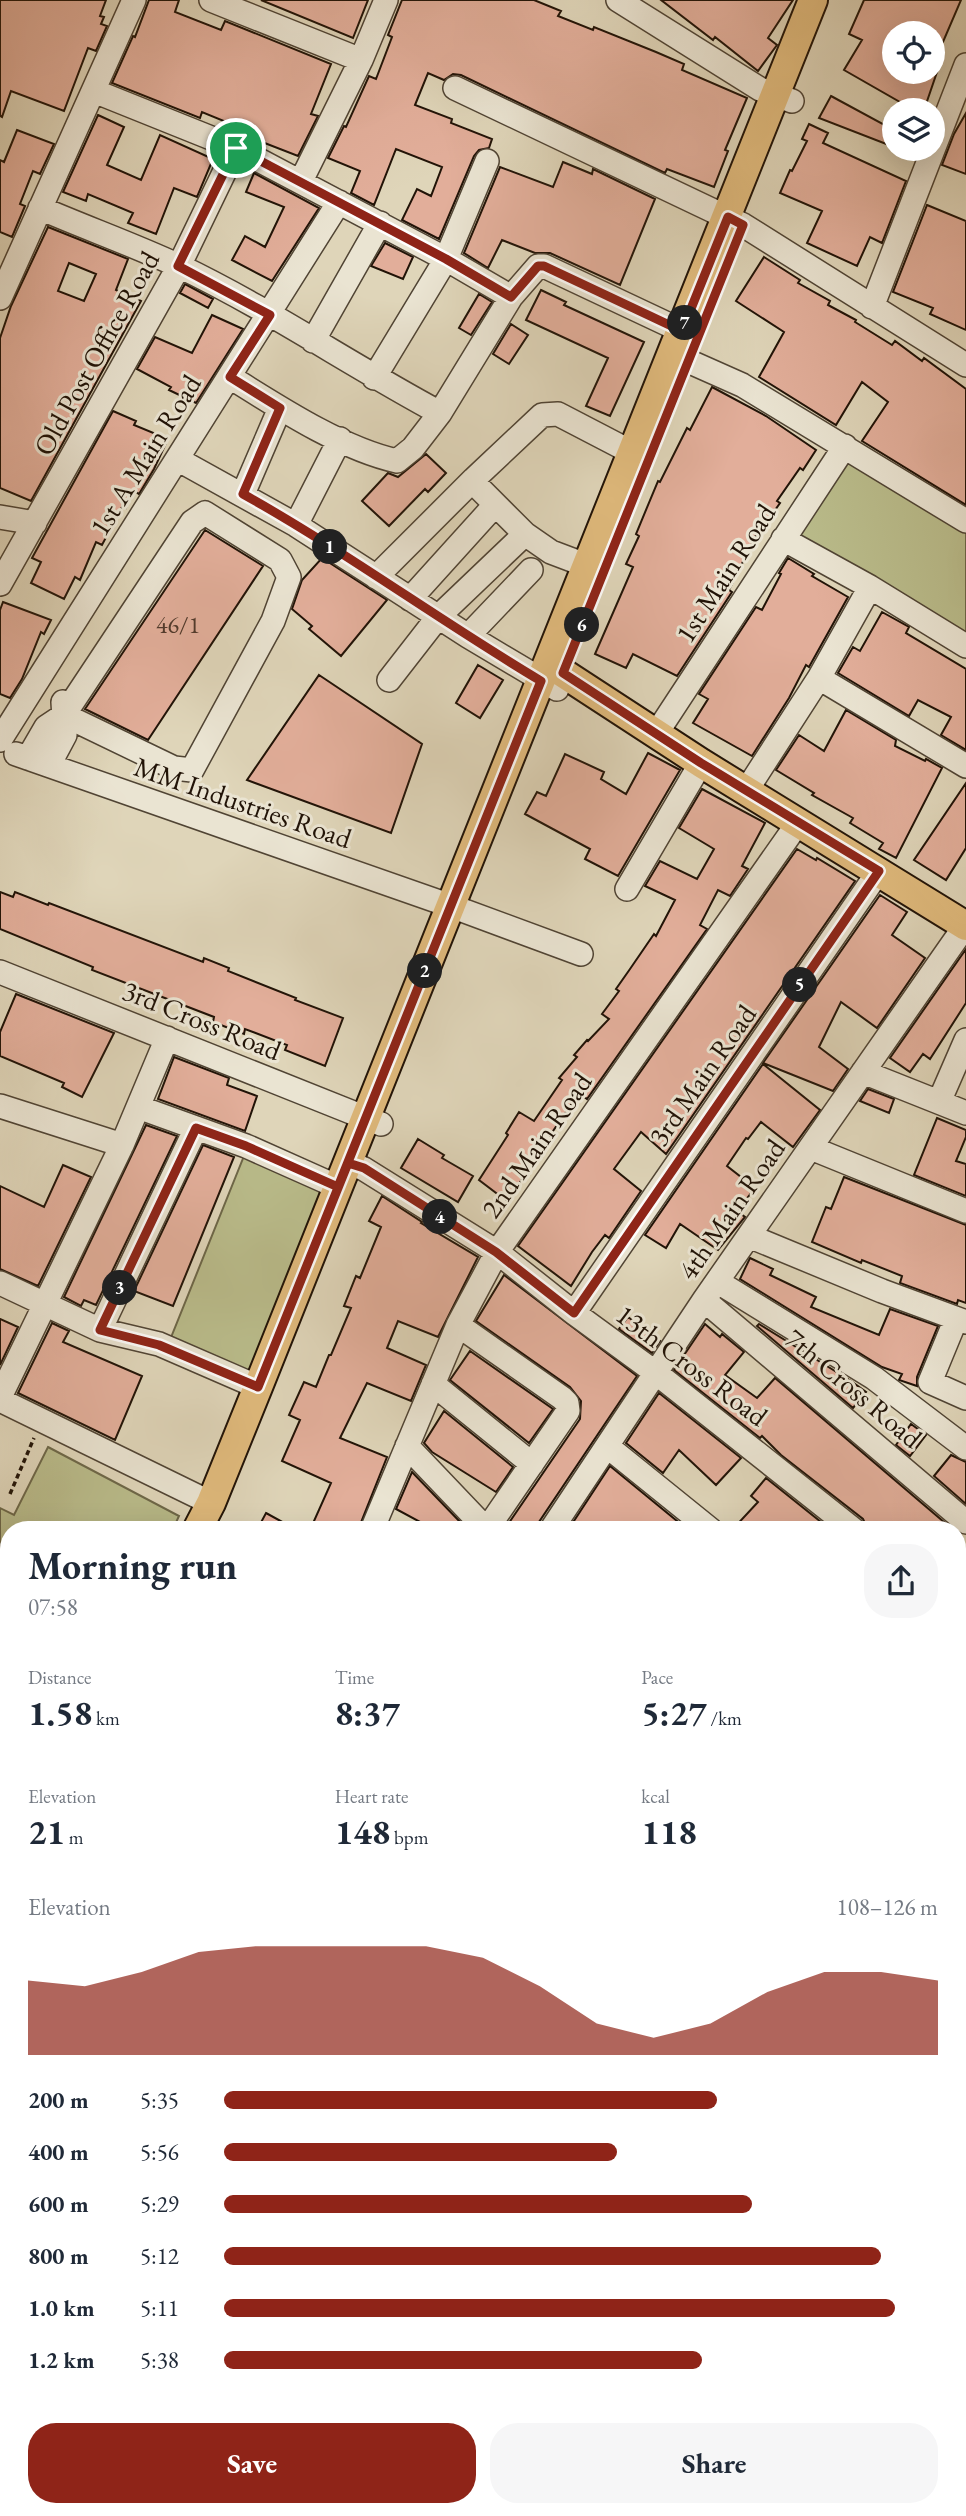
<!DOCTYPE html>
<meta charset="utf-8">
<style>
:root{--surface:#fff;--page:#f6f6f7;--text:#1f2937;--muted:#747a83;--accent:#8f2418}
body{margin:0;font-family:"EB Garamond",serif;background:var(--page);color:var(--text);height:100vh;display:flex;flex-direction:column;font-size:26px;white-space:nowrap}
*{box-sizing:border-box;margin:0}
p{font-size:23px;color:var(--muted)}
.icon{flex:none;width:38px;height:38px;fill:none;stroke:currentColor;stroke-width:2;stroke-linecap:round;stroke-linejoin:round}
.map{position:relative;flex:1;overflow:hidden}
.drawer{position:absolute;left:0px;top:1521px;width:966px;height:996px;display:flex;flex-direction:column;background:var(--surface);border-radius:28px 28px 0 0;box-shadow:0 7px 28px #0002}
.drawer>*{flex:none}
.buttons{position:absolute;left:882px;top:21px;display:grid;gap:14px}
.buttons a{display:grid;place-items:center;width:63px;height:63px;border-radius:50%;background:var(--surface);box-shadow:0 7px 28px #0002;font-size:35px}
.pin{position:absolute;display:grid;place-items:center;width:60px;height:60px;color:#fff;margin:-30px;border:4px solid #fff;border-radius:50%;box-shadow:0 2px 7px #0007}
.km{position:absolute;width:35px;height:35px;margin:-18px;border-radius:50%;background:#222;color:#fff;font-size:19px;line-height:35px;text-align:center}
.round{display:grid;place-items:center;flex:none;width:74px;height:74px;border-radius:28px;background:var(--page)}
.summary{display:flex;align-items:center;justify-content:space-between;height:119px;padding:0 28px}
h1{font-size:38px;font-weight:700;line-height:52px}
.stats{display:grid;grid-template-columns:repeat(3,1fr);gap:10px;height:119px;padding:7px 28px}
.stats div{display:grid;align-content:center}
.stats b{font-size:35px;font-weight:700}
.stats small{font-size:19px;font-weight:400}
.stats p{font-size:19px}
.chart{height:196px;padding:14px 28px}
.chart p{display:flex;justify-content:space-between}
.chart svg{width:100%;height:126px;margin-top:7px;fill:var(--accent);opacity:.7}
.action{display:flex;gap:14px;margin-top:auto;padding:14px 28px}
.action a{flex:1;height:80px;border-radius:28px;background:var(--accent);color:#fff;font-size:28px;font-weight:700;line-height:80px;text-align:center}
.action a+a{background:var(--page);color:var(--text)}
ul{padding:0 28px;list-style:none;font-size:23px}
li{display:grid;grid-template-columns:112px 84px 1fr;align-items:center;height:52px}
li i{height:18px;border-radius:9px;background:var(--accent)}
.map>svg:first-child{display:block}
</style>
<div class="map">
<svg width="966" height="2516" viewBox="0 0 966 2516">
<rect width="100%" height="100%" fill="#dfd5b9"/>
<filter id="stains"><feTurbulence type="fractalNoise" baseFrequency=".00286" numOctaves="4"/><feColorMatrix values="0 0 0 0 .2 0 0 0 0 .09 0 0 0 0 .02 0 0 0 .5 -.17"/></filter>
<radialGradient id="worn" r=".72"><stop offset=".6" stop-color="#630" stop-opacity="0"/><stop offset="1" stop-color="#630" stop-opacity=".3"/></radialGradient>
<path fill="#b9bb8a" stroke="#6d6748" stroke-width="2" d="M845 446 966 521V646L785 535Z
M244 1156 323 1188 249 1372 170 1340Z
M48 1447 179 1516 173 1529 9 1530V1742L0 1738V1508L14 1515Z"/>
<path fill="#e2ae9a" stroke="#211307" stroke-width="2" fill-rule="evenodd" d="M0 0H106L100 16 104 17 101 24 107 26 96 51 88 48 64 111 11 91 2 117 0 116Z
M149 0H179L175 12 221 30 225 21 331 64 311 114 318 116 298 156 239 133 241 128 202 112 200 118 112 83 133 36 135 37Z
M261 0H368L353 38Z
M402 0H534L561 11 558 16 593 30 594 27 656 52 684 64 682 70 747 98 725 150 728 151 714 187 667 169 665 173 461 75 453 74 444 80 428 73 415 105 452 119 451 123 492 139 489 148 479 150 474 156 439 239 402 220 417 189 431 196 442 167 396 149 374 205 351 193 360 171 328 158 344 126 346 127 369 76 376 79 392 37 388 35Z
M661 0H793L768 38 777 45 758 71 715 37 713 40Z
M864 0H961L943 42 933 38V33H922L903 25 900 33H894V72H937L924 110H914L844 70 862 40 849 34Z
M831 96 894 130V147L819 118Z
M966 113V174L942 165 954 134Z
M98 115 124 127 107 165 141 180 160 135 213 159 197 197 174 188 156 234 128 223 133 213 88 194 86 201 63 192Z
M809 124 828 133 823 143 906 181 882 243 870 237 857 266 807 243 822 211 780 193 790 170 792 171 807 141 802 139Z
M17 130 54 144 40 174 33 171 20 204 25 206 12 237 0 232V160L4 162Z
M563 162 592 174 593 169 655 199 620 285 550 253H535L502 240 488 268 464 253 500 167 553 187Z
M254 173 319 208 272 281 232 260 245 236 265 247 284 207 246 192Z
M927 205 966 221V330L930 314 933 308 893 292Z
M48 227 128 259 116 290 141 301 31 501 0 488V338L11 306ZM69 263 96 274 84 301 58 291Z
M385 243 413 257 403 279 371 266Z
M764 257 800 280 798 283 830 301 828 305 856 320 855 322 892 345 895 341 922 361 924 358 966 389V505L862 441 888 402 862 382 836 425 759 377 784 332 736 301Z
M185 284 213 299 208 308 180 293Z
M541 290 566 302 564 305 644 342 610 416 586 406 608 358 526 320Z
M479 294 492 302 471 335 459 328Z
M212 315 243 329 196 403 169 390 171 387 137 369 155 337 192 353Z
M511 324 528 335 509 364 493 354Z
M712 387 766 416 816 450 803 470 800 468 777 501 780 503 766 523 763 521 729 590 732 592 677 676 633 654 626 668 595 654 633 567 626 564 639 536 636 534 658 481 660 482 687 428 690 430Z
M113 411 136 421 134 425 168 439 154 469 139 494 133 490 126 508 122 507 102 545 96 542 80 580 75 577 64 599 31 583 41 562 32 558Z
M426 454 446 473 428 492 425 489 389 526 362 501 388 473 398 477Z
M205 530 263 566 148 740 85 709Z
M322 558 387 600 341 656 309 629 312 626 292 609 302 580Z
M788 558 814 574 812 576 848 597 809 667 806 665 789 698 752 756 693 723 708 699 699 694 756 607 762 610 781 574 779 573Z
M3 602 51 620 44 634 41 632 22 679 10 698 0 694V610Z
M882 612 909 627 906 633 966 669V750L941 735 951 717 918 700 909 716 838 673 853 647 860 651Z
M478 665 503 680 480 718 456 703Z
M319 675 422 744 391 833 247 780Z
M846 710 896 740 895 746 925 761 926 759 942 768 896 858 879 849 883 843 850 823 853 818 812 795 814 793 776 770 799 735 824 751Z
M648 753 680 770 618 876 585 859 590 849 525 814 537 792 546 796 565 754 604 772 601 779 626 794Z
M966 783V848L946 880 914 860Z
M702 789 765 823 742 866 748 869 730 896 718 890 700 925 707 929 587 1099 579 1093 538 1153 508 1202 479 1180 508 1135 506 1133 519 1112 534 1121 562 1080 559 1078 577 1057 574 1055 587 1040 588 1041 609 1019 602 1014 619 991 616 989 630 969 654 934 656 936 675 900 645 886 660 861 697 879 714 849 679 828Z
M797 849 816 860 817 858 855 881 666 1154 641 1132 614 1169 641 1191 609 1238 605 1235 592 1252 571 1286 518 1246Z
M0 892 13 897 15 892 48 905 49 903 203 962 204 958 229 968 228 971 296 998 295 1000 343 1018 325 1066 285 1050 287 1045 245 1029 244 1034 213 1022 214 1017 92 970 93 967 0 929Z
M880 895 907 912 892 935 925 958 877 1028 841 1002 819 1047 848 1069 833 1091 763 1063Z
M966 949V1003L930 1059 923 1054 910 1072 890 1058Z
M16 994 114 1033 82 1097 62 1087 64 1083 0 1056V1032Z
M174 1057 229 1078 227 1085 257 1096 245 1131 158 1099Z
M763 1064 820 1110 793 1147 761 1122 748 1139 746 1138 727 1166 755 1188 737 1211 745 1217 718 1250 680 1224 666 1248 645 1235Z
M868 1089 894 1099 889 1113 860 1101Z
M937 1118 966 1130V1137L956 1161 966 1164V1196L914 1175Z
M146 1125 177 1136 96 1305 84 1300 81 1306 64 1297Z
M418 1139 444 1155 442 1158 473 1176 458 1202 401 1168Z
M203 1145 234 1157 173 1306 134 1291Z
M63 1165 91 1177 38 1286 0 1269V1186L44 1207Z
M844 1177 966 1225V1303L958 1300 957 1304 900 1283 902 1276 862 1260 861 1263 812 1242 826 1207 831 1209Z
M382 1196 422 1222 421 1223 478 1257 438 1337 398 1321 387 1348 426 1365 411 1401 367 1383 340 1438 387 1457 358 1530H310L331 1483 282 1461 300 1420 289 1415 304 1382 316 1387 329 1355H331L351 1308 344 1306 356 1276 360 1278 381 1227 369 1221Z
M750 1258 773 1269 770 1275 816 1297 811 1307 879 1335 890 1309 938 1326 917 1377V1386L899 1380 902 1374 882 1367 740 1279Z
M504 1275 637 1376 539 1522 537 1530H504L580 1419 581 1401 570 1387 476 1321Z
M628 1317 660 1341 652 1353 619 1329Z
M0 1319 18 1327 0 1365Z
M52 1323 69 1331 63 1342 142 1376 115 1440 18 1393Z
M705 1324 720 1337 722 1334 744 1352 725 1375 757 1398 775 1378 951 1528 950 1530H868L863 1519 781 1455 762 1436 760 1438 674 1370Z
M759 1324 851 1381 866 1392 853 1408 757 1326Z
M470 1351 553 1409 529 1443 450 1380Z
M659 1393 741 1458 716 1485 679 1450 663 1473 626 1443Z
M444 1411 513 1467 496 1492 432 1452 424 1443Z
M911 1424 926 1435 910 1456 896 1445Z
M951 1455 966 1462V1504L934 1476Z
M610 1466 688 1530H568Z
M412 1472 463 1525 460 1530H435L396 1509Z
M766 1478 831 1530H732L758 1502 751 1496Z
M266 1513 297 1530H257Z"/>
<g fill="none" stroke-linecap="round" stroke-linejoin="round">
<defs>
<path id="minor" d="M211 0 361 60
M618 0 760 89 792 101
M455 88 743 225 966 365
M94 91 236 148 446 259 511 297 538 266H544L682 331
M301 181 361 60 386 0
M40 208C86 228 134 245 179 266 269 309 352 366 440 413L413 448 397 461C342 449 278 407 230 377
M0 298 134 0
M872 307 966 65
M313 341 380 223
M688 361 742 385 966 521
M374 378 446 259 487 161
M440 413 511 297
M177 459 296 525 468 636 557 689
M472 481 525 534 551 552 588 566
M243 494 280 408
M0 517 35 523
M296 525 340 439
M783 539 870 587 966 646
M376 577 474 479 542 415 558 414 633 453
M0 584 179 266 236 148
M410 599 495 505
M468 636 531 570
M819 678 966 766
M389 680 438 617 525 534
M656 734 845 446
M0 740 339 202
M16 754 451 906 581 954
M28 758 46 727 64 715 192 522 205 513 280 560 289 577 273 621 192 770 174 768 64 715
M49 765 65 735 63 702
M746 791 819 678 870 587
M627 889 701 763
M0 972 381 1124
M863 1072 966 1113
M939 1102 966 1040
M0 1106 122 1145
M138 1107 246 1146 338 1187
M811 1148 966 1211
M348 1162 364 1169 497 1252 574 1313 656 1373 854 1530
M749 1236 882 1291 966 1322
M718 1282 874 1378 966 1448
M0 1283 100 1330 196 1128
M704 1300 966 1522
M574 1313 879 871
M956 1319 930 1382 966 1398
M458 1325 562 1398 567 1403 568 1411 487 1529
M100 1330 159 1344 258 1387
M433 1384 532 1464
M0 1397 122 1145 167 1038
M0 1400 211 1503
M407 1446 487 1530
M607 1446 711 1530
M372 1530 458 1325 497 1252 798 823
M551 1530 704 1300 965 926
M957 1629 966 1611
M957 1749 966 1741
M957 1779 966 1784
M0 1831 9 1836
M957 1910 966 1915
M957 2072 966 2078
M957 2185 966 2191
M0 2230 9 2218
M0 2268 9 2274
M957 2411 966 2416
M0 2434 9 2437
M957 2474 966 2458
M186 2508 207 2516
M613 2508 637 2516
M72 2516 75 2508
M385 2516 391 2508
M487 2516 491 2508
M935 2516 939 2508"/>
<path id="major" d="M548 665 563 673 701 763 966 926
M197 1530 211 1503 258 1387 813 0
M0 1931 9 1912
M0 1993 9 1973"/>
</defs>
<use href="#minor" stroke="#504434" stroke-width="26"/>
<use href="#major" stroke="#211307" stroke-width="32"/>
<path stroke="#211307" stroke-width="3.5" stroke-dasharray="5 3.5" stroke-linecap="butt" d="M10 1494 34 1438"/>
<use href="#minor" stroke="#eae4d2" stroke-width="23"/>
<use href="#major" stroke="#e0ba7c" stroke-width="28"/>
</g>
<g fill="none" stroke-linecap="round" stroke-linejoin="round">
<defs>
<path id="route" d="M236 148 178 266 270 315 230 377 280 408 243 494C345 551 440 621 541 681L338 1187 246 1146 196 1128 100 1330 159 1345 258 1387 348 1163 364 1168 496 1252 574 1313 879 871 701 763 563 673 743 225 728 217 682 331 544 266H538L511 297 446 259 236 148"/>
</defs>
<use href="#route" stroke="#fff" stroke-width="14"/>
<use href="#route" stroke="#8f2418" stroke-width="9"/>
</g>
<g text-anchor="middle" stroke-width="6" stroke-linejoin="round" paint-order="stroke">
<g font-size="24" fill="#513a2c">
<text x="178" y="633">46/1</text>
</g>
<g font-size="28" fill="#211307" stroke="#eae4d2">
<text transform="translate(96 353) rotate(-61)" y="10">Old Post Office Road</text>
<text transform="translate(145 455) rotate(-58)" y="10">1st A Main Road</text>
<text transform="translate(725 573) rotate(-57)" y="10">1st Main Road</text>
<text transform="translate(243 802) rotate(19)" y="10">MM Industries Road</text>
<text transform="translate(202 1020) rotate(22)" y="10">3rd Cross Road</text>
<text transform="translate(702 1075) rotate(-55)" y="10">3rd Main Road</text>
<text transform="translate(536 1145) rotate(-55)" y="10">2nd Main Road</text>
<text transform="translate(731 1209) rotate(-55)" y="10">4th Main Road</text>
<text transform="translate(692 1365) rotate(37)" y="10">13th Cross Road</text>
<text transform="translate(854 1388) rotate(40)" y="10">7th Cross Road</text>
</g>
</g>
<rect width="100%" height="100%" filter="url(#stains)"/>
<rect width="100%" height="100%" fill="url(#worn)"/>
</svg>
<div class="buttons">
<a><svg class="icon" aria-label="locate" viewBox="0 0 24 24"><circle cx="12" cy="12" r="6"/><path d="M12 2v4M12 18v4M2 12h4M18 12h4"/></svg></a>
<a><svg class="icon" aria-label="layers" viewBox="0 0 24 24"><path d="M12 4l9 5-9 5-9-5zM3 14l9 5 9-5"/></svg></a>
</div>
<div class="pin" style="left:236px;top:148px;background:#1e9e55"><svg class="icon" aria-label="arrive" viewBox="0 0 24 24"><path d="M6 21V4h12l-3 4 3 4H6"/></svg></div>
<b class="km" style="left:330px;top:547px">1</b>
<b class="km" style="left:425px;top:971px">2</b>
<b class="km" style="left:120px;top:1288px">3</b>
<b class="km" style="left:440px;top:1217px">4</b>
<b class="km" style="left:800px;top:985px">5</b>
<b class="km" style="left:582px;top:625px">6</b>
<b class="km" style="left:685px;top:323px">7</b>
<section class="drawer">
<div class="summary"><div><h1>Morning run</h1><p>07:58</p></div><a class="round"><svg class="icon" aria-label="share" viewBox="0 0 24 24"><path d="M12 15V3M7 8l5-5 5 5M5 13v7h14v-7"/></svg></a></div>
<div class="stats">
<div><p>Distance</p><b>1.58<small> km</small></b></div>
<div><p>Time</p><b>8:37</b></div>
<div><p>Pace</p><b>5:27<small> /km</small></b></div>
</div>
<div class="stats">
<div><p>Elevation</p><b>21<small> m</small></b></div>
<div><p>Heart rate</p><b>148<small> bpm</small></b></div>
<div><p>kcal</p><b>118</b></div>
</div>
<div class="chart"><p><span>Elevation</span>108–126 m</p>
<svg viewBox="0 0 160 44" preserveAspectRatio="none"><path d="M0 44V18L10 20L20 15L30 8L40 6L50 6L60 6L70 6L80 10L90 20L100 33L110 38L120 33L130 22L140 15L150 15L160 18V44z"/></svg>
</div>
<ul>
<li><b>200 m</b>5:35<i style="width:69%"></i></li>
<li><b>400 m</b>5:56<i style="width:55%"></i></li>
<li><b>600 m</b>5:29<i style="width:74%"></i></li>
<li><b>800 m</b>5:12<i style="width:92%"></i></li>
<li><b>1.0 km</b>5:11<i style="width:94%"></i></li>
<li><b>1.2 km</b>5:38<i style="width:67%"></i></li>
</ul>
<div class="action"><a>Save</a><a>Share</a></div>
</section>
</div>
